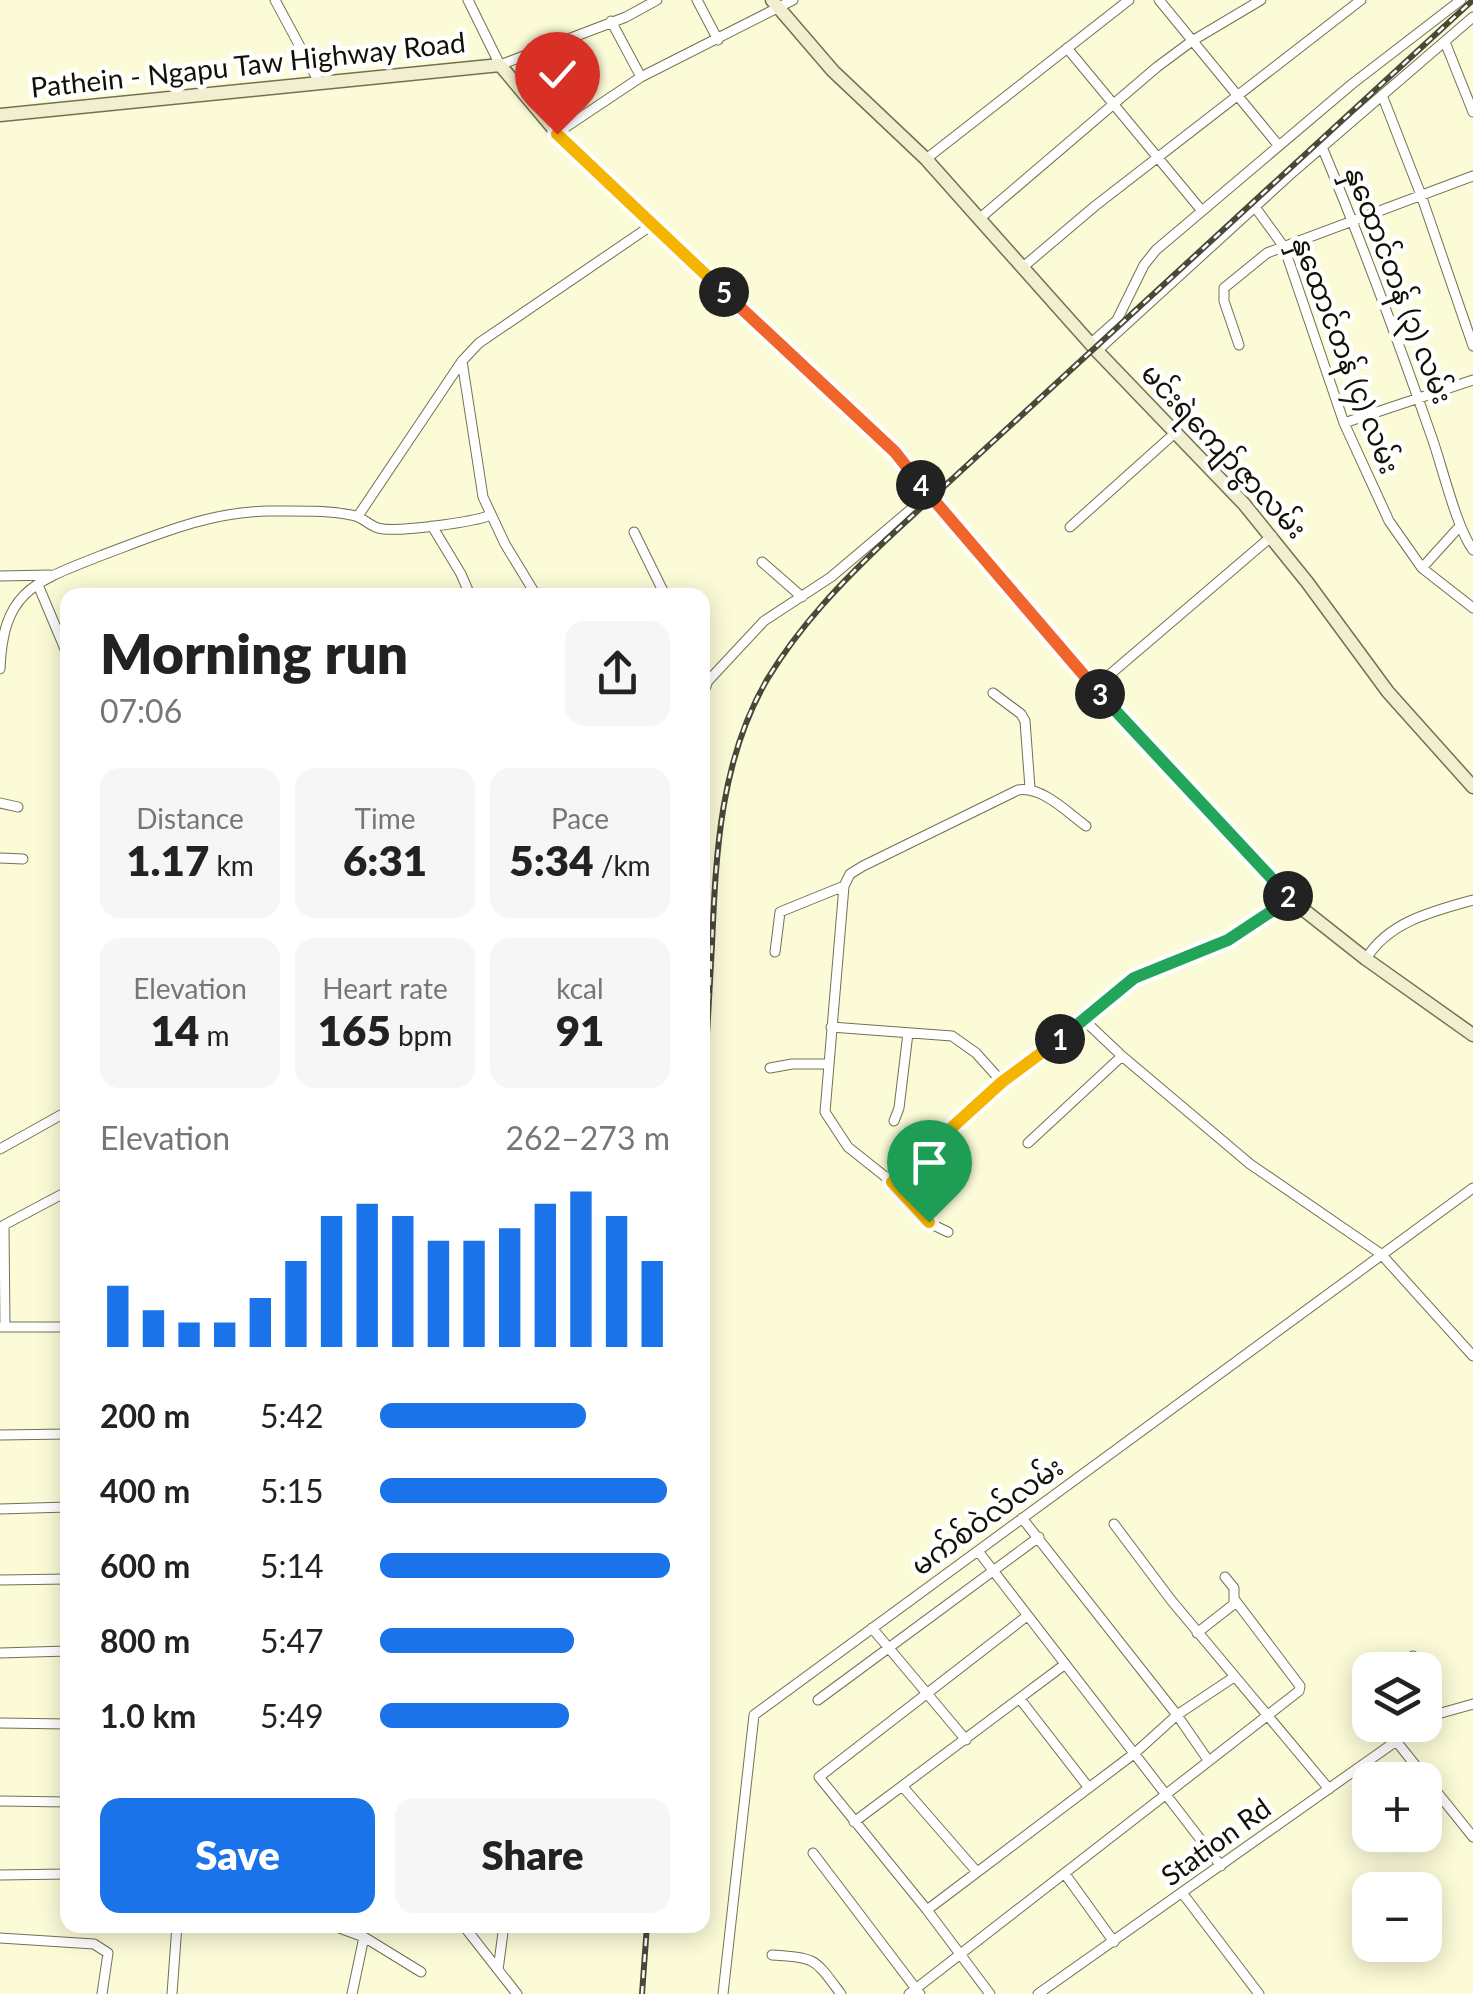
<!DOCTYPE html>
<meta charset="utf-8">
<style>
:root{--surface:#fff;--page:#f6f6f6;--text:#222;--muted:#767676;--accent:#1a73e8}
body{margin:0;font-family:Lato,"Noto Sans Myanmar",sans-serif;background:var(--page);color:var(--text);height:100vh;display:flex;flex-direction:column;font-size:38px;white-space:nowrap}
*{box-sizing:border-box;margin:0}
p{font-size:32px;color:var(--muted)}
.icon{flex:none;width:55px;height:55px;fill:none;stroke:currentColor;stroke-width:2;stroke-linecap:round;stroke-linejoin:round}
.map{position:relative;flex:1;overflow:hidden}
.details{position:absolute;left:60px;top:588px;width:650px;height:1345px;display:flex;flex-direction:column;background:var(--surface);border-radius:20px;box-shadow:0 5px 25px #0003}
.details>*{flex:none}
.controls{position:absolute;left:1352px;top:1652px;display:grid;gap:20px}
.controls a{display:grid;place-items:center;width:90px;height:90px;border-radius:20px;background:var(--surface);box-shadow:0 5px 25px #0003;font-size:50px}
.pin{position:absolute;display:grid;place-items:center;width:85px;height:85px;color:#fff;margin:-102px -42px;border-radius:50% 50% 50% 0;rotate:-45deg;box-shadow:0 0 10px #0007}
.pin .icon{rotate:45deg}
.km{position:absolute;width:50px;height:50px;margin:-25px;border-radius:50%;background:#222;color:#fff;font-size:28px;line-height:50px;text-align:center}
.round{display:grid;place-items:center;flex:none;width:105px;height:105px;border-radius:20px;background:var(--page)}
.head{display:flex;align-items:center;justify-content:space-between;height:170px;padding:0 40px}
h1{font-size:55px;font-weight:800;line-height:75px}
.figures{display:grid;grid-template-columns:repeat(3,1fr);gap:15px;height:170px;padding:10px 40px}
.figures div{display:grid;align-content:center;border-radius:20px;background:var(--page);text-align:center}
.figures b{font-size:42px;font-weight:800}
.figures small{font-size:28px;font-weight:400}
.figures p{font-size:28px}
.chart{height:280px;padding:20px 40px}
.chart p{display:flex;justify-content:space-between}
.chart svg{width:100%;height:180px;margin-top:10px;stroke:var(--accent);stroke-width:6}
.action{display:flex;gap:20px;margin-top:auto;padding:20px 40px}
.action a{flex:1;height:115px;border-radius:20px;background:var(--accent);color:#fff;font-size:40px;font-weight:800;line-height:115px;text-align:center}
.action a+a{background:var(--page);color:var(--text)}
ul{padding:0 40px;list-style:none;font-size:32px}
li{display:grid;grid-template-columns:160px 120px 1fr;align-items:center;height:75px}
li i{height:25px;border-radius:12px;background:var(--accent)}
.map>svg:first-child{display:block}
</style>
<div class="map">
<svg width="1473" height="1994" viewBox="0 0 1473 1994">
<rect width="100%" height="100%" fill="#fbfbd8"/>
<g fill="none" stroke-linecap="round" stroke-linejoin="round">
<defs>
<path id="street" d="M275 0 319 82
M468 0 500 65 626 17 657 0
M697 0 718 40
M1159 0 1279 146
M611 21 641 77
M1445 42 1473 112
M1067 48 1202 211
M1382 95 1421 195 1473 346
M557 133 641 77 793 0
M1322 147C1362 242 1397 338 1431 435 1442 465 1456 527 1473 550
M926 159 1129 0
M1255 207 1284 247 1344 423 1389 521 1422 568 1473 608
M979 219 1157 67 1192 41 1261 0
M1023 267 1095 206 1361 0
M1090 344 1117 320 1144 265 1156 250 1352 84 1461 0
M1239 345 1224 301V288L1267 253 1473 176
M1097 351 1293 172 1473 17
M462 361 483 497 505 544 536 595
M1344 423 1473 380
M358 516 462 361 479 343 652 225
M432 526 461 574 470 595
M1070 527 1176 432
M634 532 665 595
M762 562 802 597
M1422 568 1460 526
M0 576 50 575
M38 585 68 656
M0 669C3 591 34 582 100 556 156 535 208 512 268 511 295 511 325 510 351 515 362 516 368 525 378 528 396 533 474 522 491 515
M1094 688 1272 536
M993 693 1021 714 1025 721 1030 788
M702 696 708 681 764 621 831 577 929 494
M0 803 18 807
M0 858 23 859
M775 952 780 912 844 886
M1366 959C1388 922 1433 911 1473 900
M1085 1021 1122 1056
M831 1027 952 1036 976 1053 1002 1082
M770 1068 792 1064H829
M894 1121 899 1108 908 1033
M1028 1143 1122 1056 1250 1164 1381 1254 1473 1356
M0 1149 68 1111
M892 1182 1002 1082 1085 1021 1135 978 1170 960 1228 940 1290 899
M948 1232 929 1223 892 1182 848 1147 825 1112 844 886 850 874 863 866 1018 790C1042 786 1067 812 1086 826
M0 1327H68
M5 1327 4 1225 68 1191
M0 1435 68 1434
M0 1509 68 1507
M1022 1518 1177 1715 1208 1760
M1114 1524 1171 1600 1329 1789
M978 1551 1221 1866
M0 1580 68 1579
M872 1628 966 1740
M1197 1633 1234 1604V1588L1225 1577
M0 1653 68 1651
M1413 1656 1418 1670
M1425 1689 1434 1715
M1020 1699 1089 1788
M818 1700 1039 1537
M1425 1721 1434 1715 1473 1704
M0 1723 68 1724
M1396 1741 1473 1837
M903 1787 977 1872
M0 1801 68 1802
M854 1822 1064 1665
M813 1853 920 1994
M1065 1874 1114 1942
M0 1875 68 1874
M1183 1894 1259 1994
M927 1910 1135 1753 1177 1715 1234 1677
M331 1925 364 1937 421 1972
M463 1925 517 1994
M0 1938 94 1944 108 1953 102 1994
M772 1955C817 1958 814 1958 841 1994
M498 1970 504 1925
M172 1994 177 1925
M352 1994 364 1937
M723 1994 754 1715 1473 1188
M909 1994 1299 1691 1300 1686 1235 1600
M990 1994 927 1910 819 1777 1027 1616
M1038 1994 1419 1725"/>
<path id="secondary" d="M772 0 833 71 926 159 1097 351 1244 504 1307 582 1388 692 1473 787
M0 115 500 65 557 133 895 452 1094 688 1290 899 1366 959 1473 1035"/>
</defs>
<use href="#street" stroke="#727153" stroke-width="11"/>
<use href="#secondary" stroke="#727153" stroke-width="15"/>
<use href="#street" stroke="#fff" stroke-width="9"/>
<use href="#secondary" stroke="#f1efcf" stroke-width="12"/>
<defs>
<path id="rail" d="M702 1113C706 1057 709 1000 712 944 716 853 720 759 768 678 801 624 842 582 887 539L1473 0
M702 1485V1555
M642 1994 647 1925"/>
</defs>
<use href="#rail" stroke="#494938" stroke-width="6"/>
<use href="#rail" stroke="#fff" stroke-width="2.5" stroke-dasharray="8" stroke-linecap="butt"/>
</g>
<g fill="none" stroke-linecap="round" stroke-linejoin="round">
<defs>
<path id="split-1" d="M929 1222 892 1182 1002 1082 1060 1039"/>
<path id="split-2" d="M1060 1039 1134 978 1228 940 1290 899 1288 896"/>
<path id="split-3" d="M1100 694 1288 896"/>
<path id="split-4" d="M921 485 1100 694"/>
<path id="split-5" d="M724 292 895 452 921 485"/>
<path id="split-6" d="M557 134 724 292"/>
</defs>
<use href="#split-1" stroke="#fff" stroke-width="20"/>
<use href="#split-2" stroke="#fff" stroke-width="20"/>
<use href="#split-3" stroke="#fff" stroke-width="20"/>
<use href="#split-4" stroke="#fff" stroke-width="20"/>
<use href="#split-5" stroke="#fff" stroke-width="20"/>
<use href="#split-6" stroke="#fff" stroke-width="20"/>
<use href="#split-1" stroke="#f5b400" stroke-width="12"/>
<use href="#split-2" stroke="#22a559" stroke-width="12"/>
<use href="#split-3" stroke="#22a559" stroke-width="12"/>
<use href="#split-4" stroke="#f0652b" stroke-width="12"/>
<use href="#split-5" stroke="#f0652b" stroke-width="12"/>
<use href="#split-6" stroke="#f5b400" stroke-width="12"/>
</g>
<g text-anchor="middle" stroke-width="9" stroke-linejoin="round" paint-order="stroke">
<g font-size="28" fill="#121106" stroke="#fff">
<text transform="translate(248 65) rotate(-6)" y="10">Pathein - Ngapu Taw Highway Road</text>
<text transform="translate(1399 285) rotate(69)" y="10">နှထောင်တန် (၃) လမ်း</text>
<text transform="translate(1346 355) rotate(69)" y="10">နှထောင်တန် (၄) လမ်း</text>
<text transform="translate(1224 451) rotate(47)" y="10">မင်းရဲကျော်ဇွာလမ်း</text>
<text transform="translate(987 1516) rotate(-36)" y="10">မက်စ်ဝဲလ်လမ်း</text>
<text transform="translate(1216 1842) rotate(-36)" y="10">Station Rd</text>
</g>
</g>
</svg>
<div class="controls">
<a><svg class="icon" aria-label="layers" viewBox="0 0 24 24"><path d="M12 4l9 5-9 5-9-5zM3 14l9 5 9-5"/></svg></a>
<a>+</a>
<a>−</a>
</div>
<div class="pin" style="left:929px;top:1222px;background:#1e9e55"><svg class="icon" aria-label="arrive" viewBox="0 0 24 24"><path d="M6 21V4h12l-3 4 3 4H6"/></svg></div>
<div class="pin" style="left:557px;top:134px;background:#d93025"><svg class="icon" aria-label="check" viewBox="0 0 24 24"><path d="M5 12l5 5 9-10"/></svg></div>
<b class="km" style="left:1060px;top:1039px">1</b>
<b class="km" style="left:1288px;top:896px">2</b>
<b class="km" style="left:1100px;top:694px">3</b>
<b class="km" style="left:921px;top:485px">4</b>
<b class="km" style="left:724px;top:292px">5</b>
<section class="details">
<div class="head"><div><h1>Morning run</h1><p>07:06</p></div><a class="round"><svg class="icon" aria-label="share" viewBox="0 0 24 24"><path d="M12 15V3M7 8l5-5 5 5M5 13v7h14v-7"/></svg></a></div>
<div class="figures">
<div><p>Distance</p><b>1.17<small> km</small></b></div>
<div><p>Time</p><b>6:31</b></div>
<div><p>Pace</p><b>5:34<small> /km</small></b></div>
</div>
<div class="figures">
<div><p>Elevation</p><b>14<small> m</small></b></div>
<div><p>Heart rate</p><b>165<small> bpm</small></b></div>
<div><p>kcal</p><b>91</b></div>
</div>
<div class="chart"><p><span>Elevation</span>262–273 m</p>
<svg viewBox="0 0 160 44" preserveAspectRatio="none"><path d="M5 44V29M15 44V35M25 44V38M35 44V38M45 44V32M55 44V23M65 44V12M75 44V9M85 44V12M95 44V18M105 44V18M115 44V15M125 44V9M135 44V6M145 44V12M155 44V23"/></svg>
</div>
<ul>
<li><b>200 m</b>5:42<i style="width:71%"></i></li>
<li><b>400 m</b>5:15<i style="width:99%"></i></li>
<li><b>600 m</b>5:14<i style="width:100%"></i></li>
<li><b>800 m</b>5:47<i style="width:67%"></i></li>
<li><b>1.0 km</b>5:49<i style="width:65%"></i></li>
</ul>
<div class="action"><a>Save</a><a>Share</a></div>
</section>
</div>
